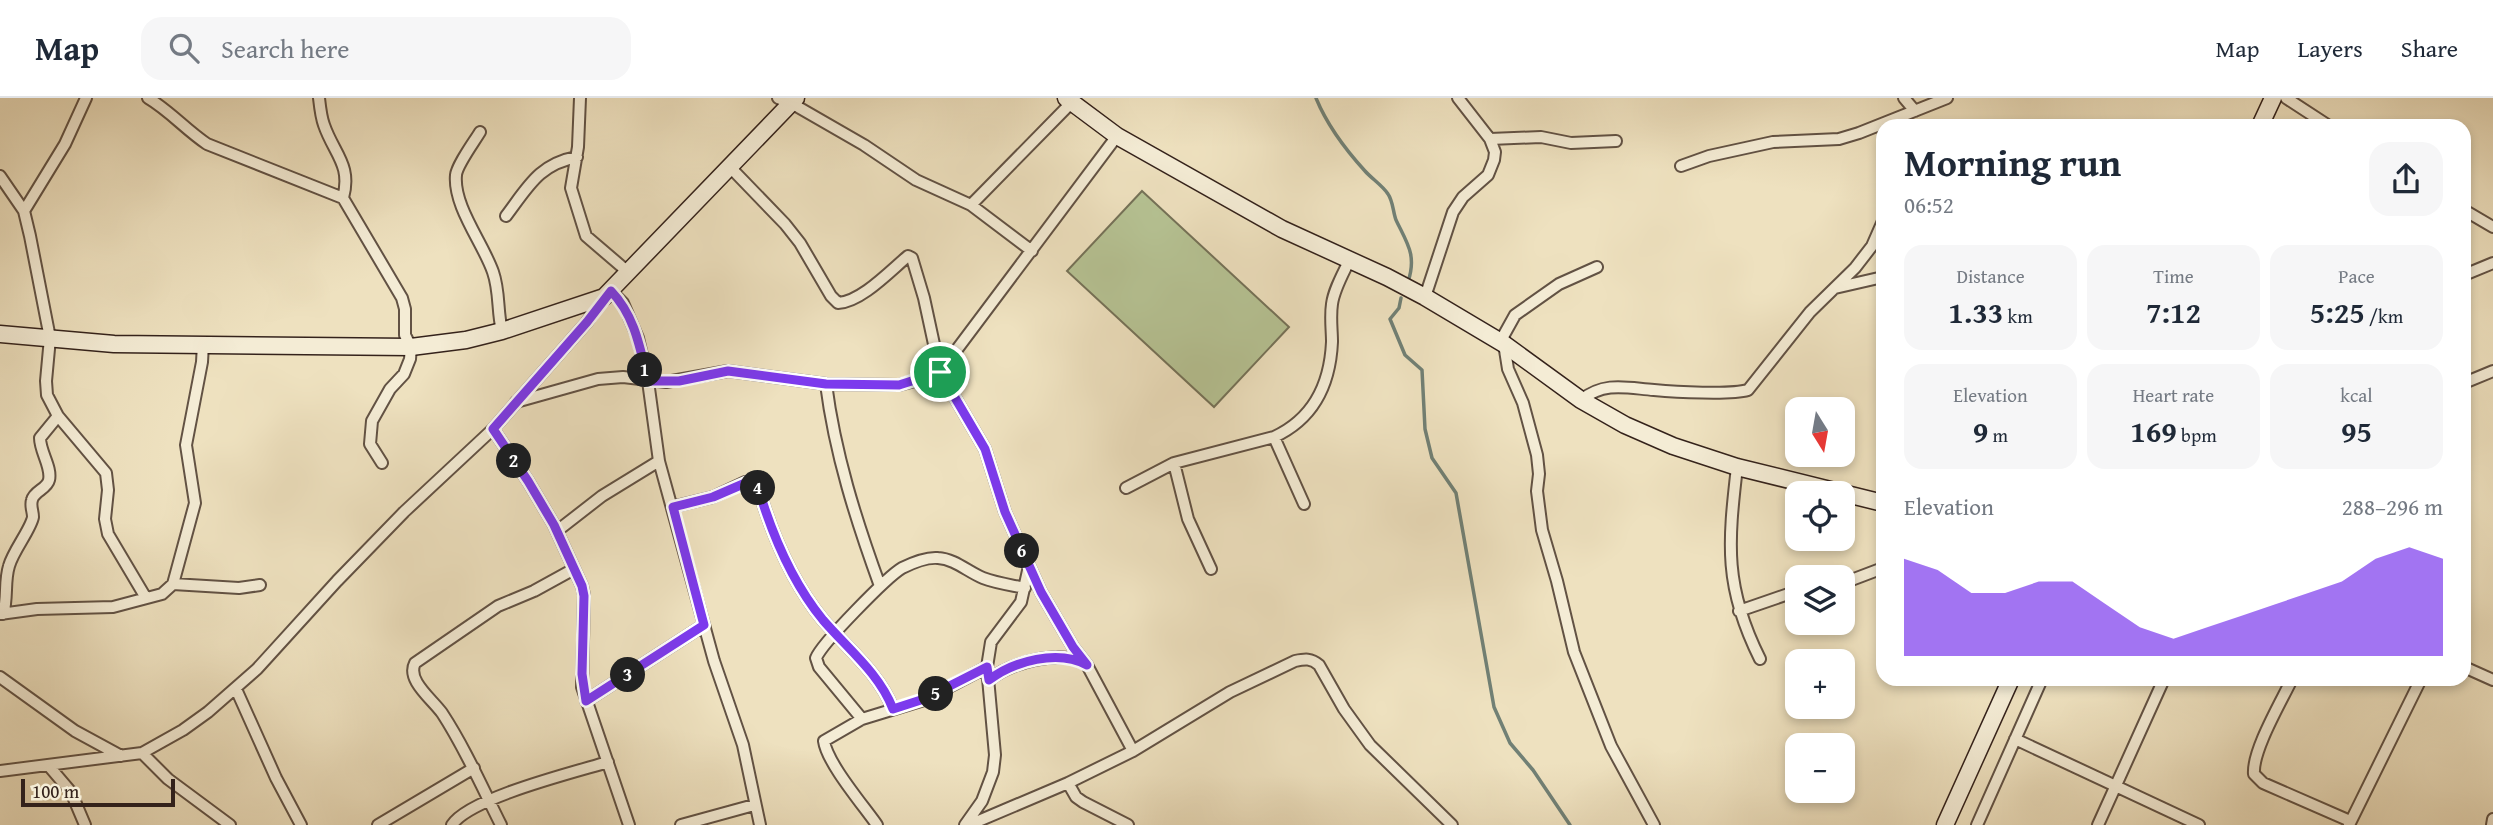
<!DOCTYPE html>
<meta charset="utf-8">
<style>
:root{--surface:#fff;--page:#f6f6f7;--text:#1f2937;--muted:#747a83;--line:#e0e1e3;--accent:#7c3aed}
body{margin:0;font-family:"Gentium Book Plus",serif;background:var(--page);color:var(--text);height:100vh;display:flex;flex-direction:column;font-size:26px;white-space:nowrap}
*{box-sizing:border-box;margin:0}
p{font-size:23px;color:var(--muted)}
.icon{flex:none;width:38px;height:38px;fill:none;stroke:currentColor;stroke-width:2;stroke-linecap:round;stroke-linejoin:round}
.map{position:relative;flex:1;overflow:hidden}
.details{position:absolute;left:1876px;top:21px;width:595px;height:567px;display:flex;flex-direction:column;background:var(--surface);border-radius:21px;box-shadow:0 4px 10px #0003}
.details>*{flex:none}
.needle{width:46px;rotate:169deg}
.buttons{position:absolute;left:1785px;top:299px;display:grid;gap:14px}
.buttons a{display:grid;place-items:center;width:70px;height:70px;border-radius:14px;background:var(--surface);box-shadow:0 4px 10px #0003;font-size:35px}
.scale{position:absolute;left:21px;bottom:18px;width:154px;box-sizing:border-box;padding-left:7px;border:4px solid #34221b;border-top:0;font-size:19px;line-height:24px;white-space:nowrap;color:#34221b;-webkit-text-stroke:5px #f4ecd5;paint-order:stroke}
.pin{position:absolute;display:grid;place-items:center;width:60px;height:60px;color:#fff;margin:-30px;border:4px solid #fff;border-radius:50%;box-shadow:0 2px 7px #0007}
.km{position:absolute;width:35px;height:35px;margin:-18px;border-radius:50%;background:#222;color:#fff;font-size:19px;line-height:35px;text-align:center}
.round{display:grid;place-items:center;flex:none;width:74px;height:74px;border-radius:21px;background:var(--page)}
.overview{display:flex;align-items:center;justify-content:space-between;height:119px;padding:0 28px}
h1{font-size:38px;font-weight:800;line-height:52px}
.metrics{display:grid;grid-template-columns:repeat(3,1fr);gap:10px;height:119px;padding:7px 28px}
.metrics div{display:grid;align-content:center;border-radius:18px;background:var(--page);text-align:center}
.metrics b{font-size:30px;font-weight:800}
.metrics small{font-size:19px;font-weight:400}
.metrics p{font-size:19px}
.chart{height:196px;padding:14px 28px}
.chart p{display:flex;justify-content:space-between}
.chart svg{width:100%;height:126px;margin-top:7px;fill:var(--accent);opacity:.7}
header{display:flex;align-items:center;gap:42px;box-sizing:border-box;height:98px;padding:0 35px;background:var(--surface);border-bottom:2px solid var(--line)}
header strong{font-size:33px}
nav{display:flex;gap:38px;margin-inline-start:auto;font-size:24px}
.search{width:490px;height:63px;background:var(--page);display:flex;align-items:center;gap:18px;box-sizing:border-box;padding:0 24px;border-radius:21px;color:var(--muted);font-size:26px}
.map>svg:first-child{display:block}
</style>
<header>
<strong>Map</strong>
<div class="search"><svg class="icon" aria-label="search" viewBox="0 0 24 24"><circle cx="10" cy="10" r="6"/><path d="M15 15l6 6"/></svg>Search here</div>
<nav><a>Map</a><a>Layers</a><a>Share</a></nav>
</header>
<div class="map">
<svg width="2493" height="727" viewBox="0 0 2493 727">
<rect width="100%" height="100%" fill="#eee1bf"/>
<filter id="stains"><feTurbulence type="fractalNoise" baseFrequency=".00286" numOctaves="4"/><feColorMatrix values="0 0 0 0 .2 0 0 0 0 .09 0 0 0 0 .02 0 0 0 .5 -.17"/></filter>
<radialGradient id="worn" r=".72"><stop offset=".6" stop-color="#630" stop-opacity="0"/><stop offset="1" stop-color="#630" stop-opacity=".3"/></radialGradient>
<path fill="#b6c394" stroke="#757258" stroke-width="2" d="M1142 93 1289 229 1214 309 1067 173Z"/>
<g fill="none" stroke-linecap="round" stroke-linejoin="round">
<path stroke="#718075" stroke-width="3.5" d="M1316 0C1327 27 1345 51 1365 73 1371 80 1383 88 1388 96 1393 103 1393 114 1396 122 1407 145 1417 157 1408 184
M1401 200 1399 210 1390 221 1405 257 1422 272 1425 331 1432 360 1456 395 1494 609 1510 645 1533 672 1570 727"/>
<defs>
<path id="street" d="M148 0C170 13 186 32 207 46L343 100
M319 0C320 9 321 19 324 27 334 56 352 67 343 100L402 200 405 211V237L411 249 410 261 404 276 390 291 372 323 370 346 382 365
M580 0 578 49 571 90 586 138 628 174
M778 0 791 5 864 47 916 82 971 107 1032 153
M1904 0 1915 13
M2286 0 2329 28
M480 34C474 44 457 67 456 77 453 108 483 145 493 174 500 194 497 213 502 233
M1490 41 1541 39 1571 45 1616 43
M729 68 785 126 800 145 831 198 838 205C861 204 890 173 908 158L912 160 924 200 940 274 985 351 1005 414 1041 494 1073 549 1087 567 1133 653
M1681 68 1709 58 1773 44 1839 41 1859 35 1947 0
M0 78 24 113 30 138 50 240 46 283 47 297 58 318 106 375 108 392 105 421 108 436 146 500
M971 107 1074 2
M2464 112 2493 129
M24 113 65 46 86 0
M506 118C528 89 539 66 577 59
M2464 177 2493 165
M1835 190 1883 179
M611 193 623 205 638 240 648 283 659 363 714 563 743 647 760 727
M1425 199 1453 114 1463 99 1488 77 1494 62 1495 54 1490 41 1458 0
M1500 244 1515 217 1559 186 1597 169
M1504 246 1508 271 1523 305 1537 357 1539 376 1537 393 1542 432 1557 483 1574 554 1611 648 1654 727
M2464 285 2493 273
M826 286C835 356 856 422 880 488
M1581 302C1605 283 1627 290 1654 292 1675 294 1731 297 1748 292L1810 214 1855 170 1872 148 1883 123
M516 304 598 281 623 279 666 284 728 273 826 286 899 287 930 279 940 274 1117 38
M493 331 528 383 554 427 582 488 584 497 582 589 629 727
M1274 339 1304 406
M1174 365 1188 421 1211 471
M1737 369C1728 446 1724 489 1760 561
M1126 390 1174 365 1274 339C1313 321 1330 287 1332 244 1332 232 1330 219 1332 206 1334 191 1343 176 1350 161
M672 409 713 399 745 384H754L757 386C771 434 791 483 823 522 848 551 879 575 893 611
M557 433 602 398 659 363
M1843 483 1854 481 1883 470
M173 486 239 490 260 487
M1739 513 1797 493
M0 516 37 511 113 509 162 496 173 486 195 405 186 347 202 264 203 246
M3 516C8 500 4 484 9 468 13 453 31 431 33 419 33 413 30 408 32 402 34 393 47 391 49 382 52 369 40 354 40 340L58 318
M2464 569 2493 582
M0 579 75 633 121 658
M2292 581C2281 604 2252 653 2254 676L2263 685 2350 723
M989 582C1011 565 1058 551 1084 565
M236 591 276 680 301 727
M586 603 704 527
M862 621 819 569 816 560C822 545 887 479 902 470 912 465 927 459 938 460 955 461 968 474 983 480 996 485 1011 487 1025 490
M2015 641 2199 727
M142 655 168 681 230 727
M48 667 71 694 85 727
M0 673 142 655 183 632 208 614 257 571 337 483 404 414 493 331 587 224 604 199
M1068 685 1076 699 1083 704 1128 727
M378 727 474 670
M452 727C469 700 575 674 608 664
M501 727C482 689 465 650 442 615 432 601 406 582 415 565L498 508 534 493 574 471
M681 727 754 707
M877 727C863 707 827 665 824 643L862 621 924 602 987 569
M965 727 982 703 993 674 995 657 987 569 991 544 1021 504 1029 468
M969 727 1068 685 1133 653 1230 594 1295 563C1305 561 1311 560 1319 567L1344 611 1370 647 1452 727
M1977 727 2042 581
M2098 727 2164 581
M2349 727 2421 581
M2492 727 2493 721"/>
<path id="secondary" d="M1066 0 1117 38 1282 131 1387 179 1425 199 1504 246 1581 302 1625 327 1673 348 1737 369 1883 405
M2260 28 2273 0
M0 236 114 246 411 249 466 242 502 233 604 199 796 0
M1945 727 2011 581"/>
</defs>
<use href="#street" stroke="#625244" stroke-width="14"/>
<use href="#secondary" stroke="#34221b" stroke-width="19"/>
<use href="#street" stroke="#f4ecd5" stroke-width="10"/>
<use href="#secondary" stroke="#f4ecd5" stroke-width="16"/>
</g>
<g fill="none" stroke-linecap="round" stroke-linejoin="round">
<defs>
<path id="route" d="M611 193C635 218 640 250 648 283H679L728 273 826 286 899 287 940 274 985 351 1005 414 1041 494 1073 549 1087 567C1058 551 1014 563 989 582L987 569 924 601 893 611C879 575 848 551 823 522 791 483 771 434 757 386L750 383 713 399 673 409 704 527 586 603 582 576 584 498 582 488 554 427 528 383 493 331 587 224Z"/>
</defs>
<use href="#route" stroke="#fff" stroke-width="14"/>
<use href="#route" stroke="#7c3aed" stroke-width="9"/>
</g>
<rect width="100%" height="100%" filter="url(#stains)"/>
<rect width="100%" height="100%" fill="url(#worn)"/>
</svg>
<div class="buttons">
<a><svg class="needle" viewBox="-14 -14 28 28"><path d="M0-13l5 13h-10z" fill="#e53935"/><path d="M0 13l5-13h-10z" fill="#747a83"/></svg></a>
<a><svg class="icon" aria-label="locate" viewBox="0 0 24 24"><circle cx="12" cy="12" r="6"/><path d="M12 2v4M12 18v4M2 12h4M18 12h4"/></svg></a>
<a><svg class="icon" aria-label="layers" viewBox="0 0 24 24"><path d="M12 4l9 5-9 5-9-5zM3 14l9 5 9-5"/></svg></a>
<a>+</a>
<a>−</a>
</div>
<div class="scale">100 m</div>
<div class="pin" style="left:940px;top:274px;background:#1e9e55"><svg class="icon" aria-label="arrive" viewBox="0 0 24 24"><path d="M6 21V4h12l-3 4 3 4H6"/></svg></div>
<b class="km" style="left:645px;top:272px">1</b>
<b class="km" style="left:514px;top:363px">2</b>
<b class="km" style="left:628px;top:577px">3</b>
<b class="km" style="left:758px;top:390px">4</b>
<b class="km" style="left:936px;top:596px">5</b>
<b class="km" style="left:1022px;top:453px">6</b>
<section class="details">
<div class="overview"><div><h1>Morning run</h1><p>06:52</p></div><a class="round"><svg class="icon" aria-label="share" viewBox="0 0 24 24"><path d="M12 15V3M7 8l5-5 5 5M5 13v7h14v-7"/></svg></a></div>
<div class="metrics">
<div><p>Distance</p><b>1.33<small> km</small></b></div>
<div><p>Time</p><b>7:12</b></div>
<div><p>Pace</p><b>5:25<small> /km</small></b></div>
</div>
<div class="metrics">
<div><p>Elevation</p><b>9<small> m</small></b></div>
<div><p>Heart rate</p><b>169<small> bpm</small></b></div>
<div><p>kcal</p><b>95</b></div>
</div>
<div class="chart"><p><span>Elevation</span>288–296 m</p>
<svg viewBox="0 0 160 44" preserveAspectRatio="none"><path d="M0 44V10L10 14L20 22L30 22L40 18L50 18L60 26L70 34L80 38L90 34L100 30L110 26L120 22L130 18L140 10L150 6L160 10V44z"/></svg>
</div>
</section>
</div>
